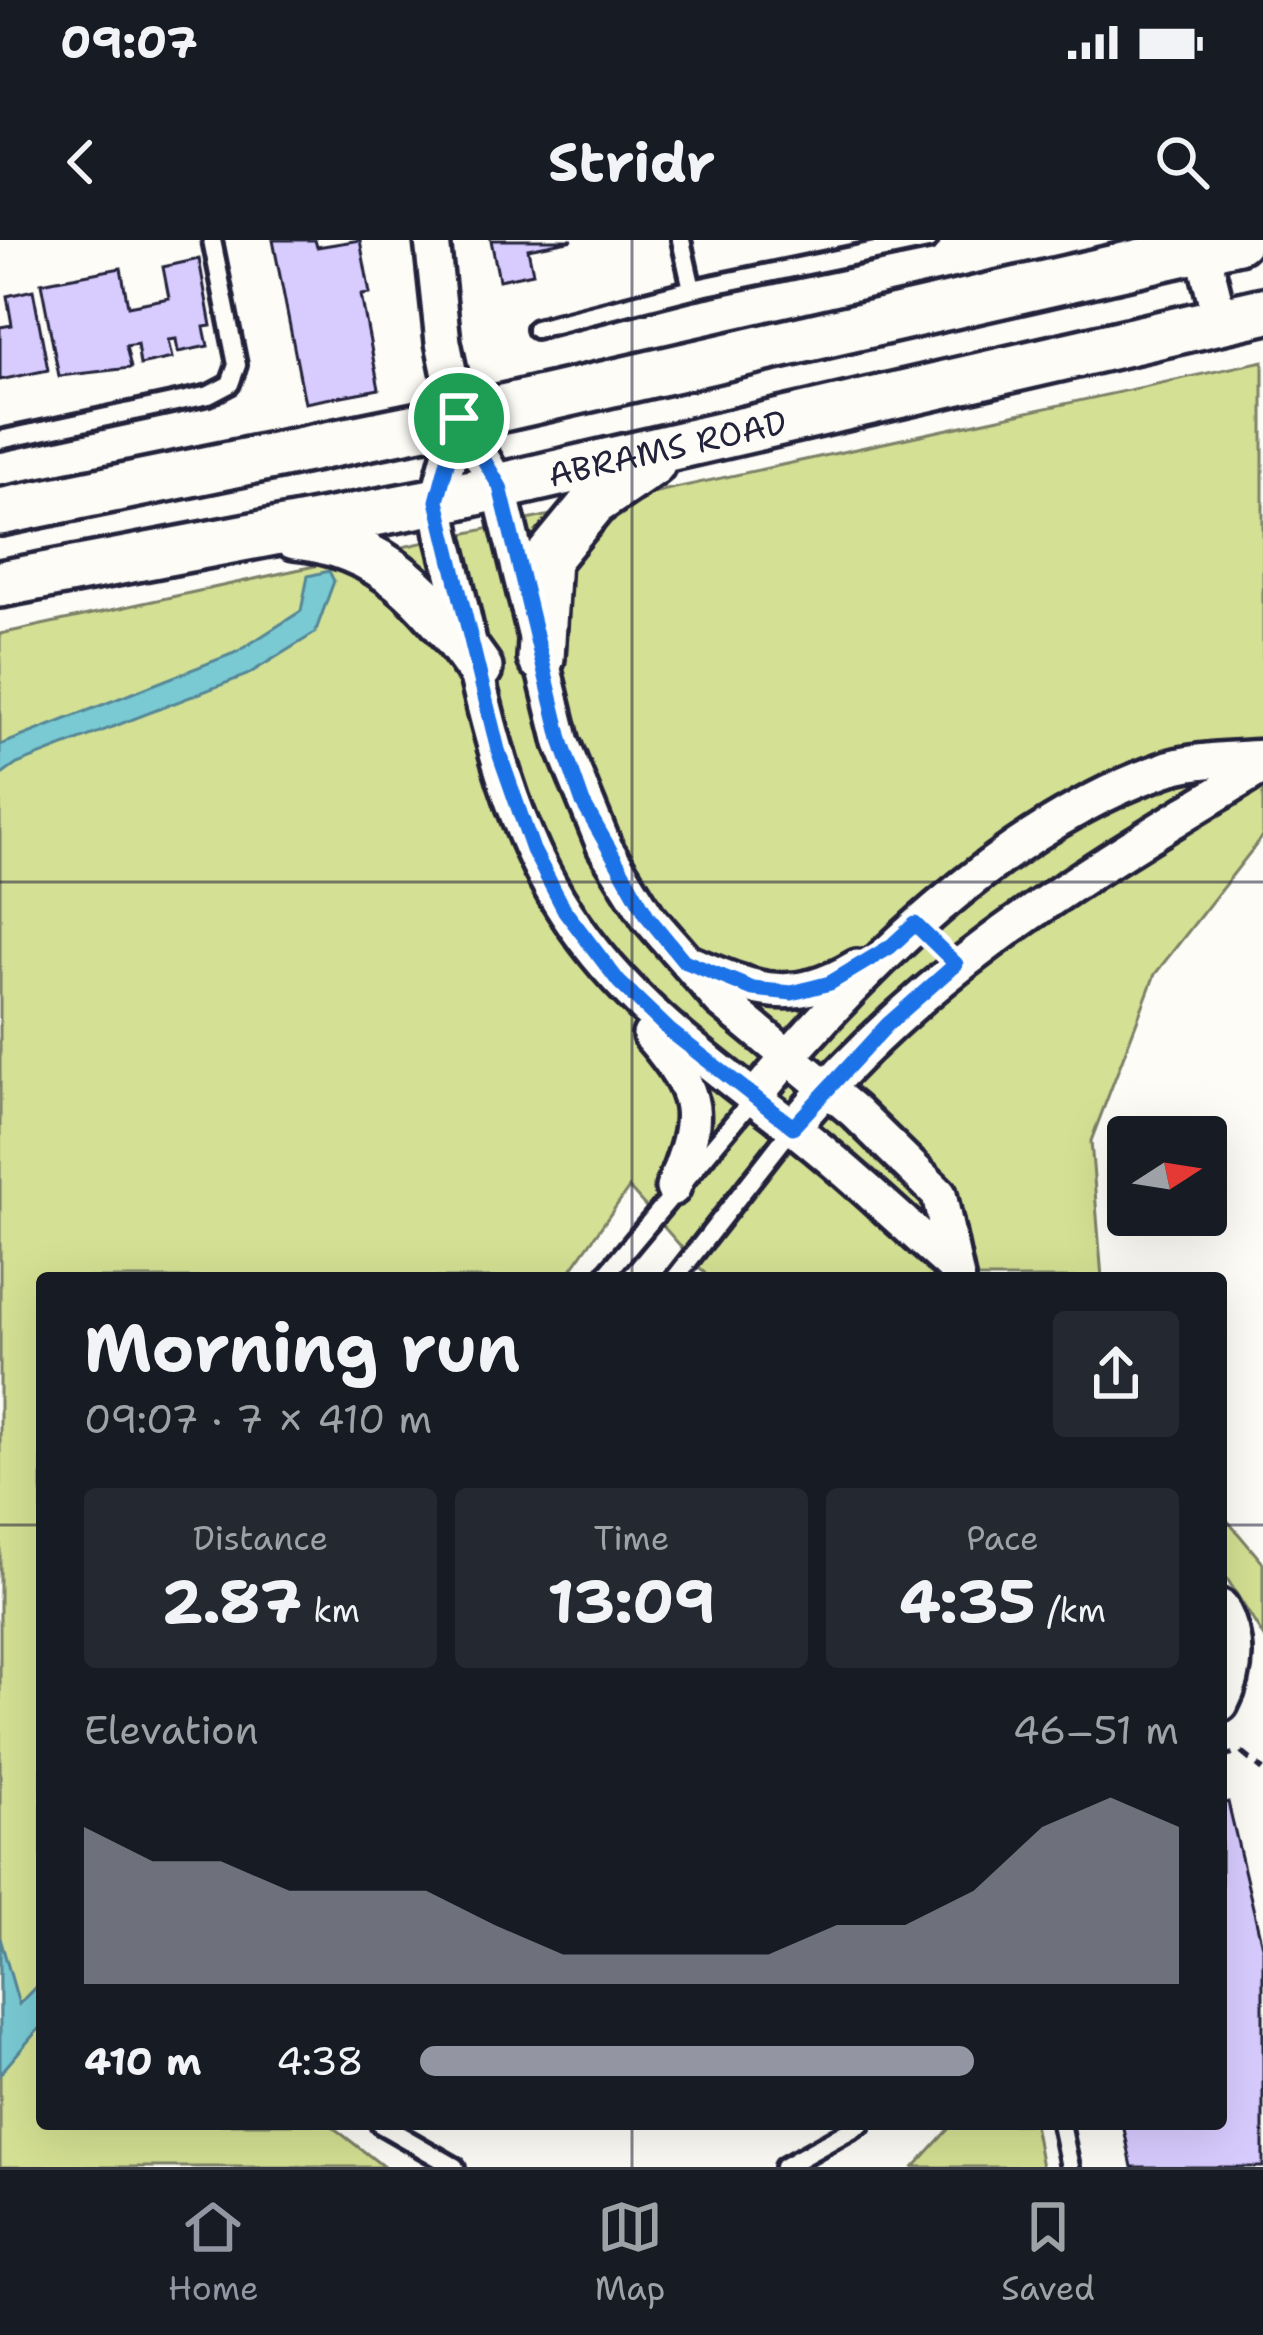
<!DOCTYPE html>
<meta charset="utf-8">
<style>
:root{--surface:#171b24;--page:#242831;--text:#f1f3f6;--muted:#9ea1a6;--line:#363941;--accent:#9495a2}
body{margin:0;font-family:"Shantell Sans",sans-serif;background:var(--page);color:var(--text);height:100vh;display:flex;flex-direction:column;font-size:45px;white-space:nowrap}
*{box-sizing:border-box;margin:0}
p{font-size:39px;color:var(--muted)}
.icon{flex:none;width:66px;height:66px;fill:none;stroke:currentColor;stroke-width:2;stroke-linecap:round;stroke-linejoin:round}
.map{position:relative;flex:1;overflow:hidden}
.drawer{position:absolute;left:36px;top:1032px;width:1191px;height:858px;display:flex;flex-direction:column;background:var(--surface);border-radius:12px;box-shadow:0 12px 48px #0002}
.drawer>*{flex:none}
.needle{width:78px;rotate:78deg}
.buttons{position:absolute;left:1107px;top:876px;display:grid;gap:24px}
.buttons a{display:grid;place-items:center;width:120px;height:120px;border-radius:12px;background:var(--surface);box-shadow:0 12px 48px #0002;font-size:60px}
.pin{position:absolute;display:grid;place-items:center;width:102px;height:102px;color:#fff;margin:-51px;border:6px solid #fff;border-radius:50%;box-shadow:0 3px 12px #0007}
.round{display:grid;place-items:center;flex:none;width:126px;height:126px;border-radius:12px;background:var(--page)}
.headline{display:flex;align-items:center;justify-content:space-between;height:204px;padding:0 48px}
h1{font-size:66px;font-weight:700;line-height:90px}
.metrics{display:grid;grid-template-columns:repeat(3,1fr);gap:18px;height:204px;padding:12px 48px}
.metrics div{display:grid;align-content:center;border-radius:12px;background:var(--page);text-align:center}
.metrics b{font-size:60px;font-weight:700}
.metrics small{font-size:33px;font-weight:400}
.metrics p{font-size:33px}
.chart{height:336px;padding:24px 48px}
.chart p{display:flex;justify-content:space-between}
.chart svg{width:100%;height:216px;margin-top:12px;fill:var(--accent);opacity:.7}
ul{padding:0 48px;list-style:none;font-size:39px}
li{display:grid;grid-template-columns:192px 144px 1fr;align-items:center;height:90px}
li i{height:30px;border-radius:15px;background:var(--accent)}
.status{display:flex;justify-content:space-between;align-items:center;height:84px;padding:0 60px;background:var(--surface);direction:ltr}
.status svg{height:33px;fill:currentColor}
header{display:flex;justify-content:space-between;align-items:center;height:156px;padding:0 48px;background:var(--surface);font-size:54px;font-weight:700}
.menu{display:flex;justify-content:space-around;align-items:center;height:168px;border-top:3px solid var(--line);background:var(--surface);font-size:33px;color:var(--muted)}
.menu a{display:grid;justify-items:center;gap:6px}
.menu .active{color:var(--accent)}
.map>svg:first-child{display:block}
</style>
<div class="status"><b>09:07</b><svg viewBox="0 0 49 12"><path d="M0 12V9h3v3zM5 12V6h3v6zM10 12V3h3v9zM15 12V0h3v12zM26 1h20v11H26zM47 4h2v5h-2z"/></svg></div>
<header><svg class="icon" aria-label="back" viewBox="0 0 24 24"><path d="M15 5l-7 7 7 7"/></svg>Stridr<svg class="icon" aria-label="search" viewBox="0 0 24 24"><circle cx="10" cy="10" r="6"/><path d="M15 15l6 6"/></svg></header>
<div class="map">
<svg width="1263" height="1927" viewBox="0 0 1263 1927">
<rect width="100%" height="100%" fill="#fdfcf7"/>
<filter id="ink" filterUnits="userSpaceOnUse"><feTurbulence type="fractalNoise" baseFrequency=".00833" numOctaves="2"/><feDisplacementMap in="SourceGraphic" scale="24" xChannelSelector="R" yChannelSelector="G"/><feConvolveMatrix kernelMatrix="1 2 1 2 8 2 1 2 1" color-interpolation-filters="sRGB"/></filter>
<g filter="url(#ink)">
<path fill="#d4e093" stroke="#7b8167" stroke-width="3" d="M1263 121V596L1155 734 1091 901 1102 1038H709L629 948 565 1038H42V1884H329L384 1927H0V394Z
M1221 1273 1263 1323V1396L1221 1329Z
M953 1884H1034L1042 1927H914Z"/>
<path fill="#79cad3" stroke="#568796" stroke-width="3" d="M329 331 334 341 315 393 247 435 17 524 0 536V505L237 412 301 371 308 336Z
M0 1698 19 1764 42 1740V1785L0 1834Z"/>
<path fill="#d8ccff" stroke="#22223b" stroke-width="3" d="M273 0H315L317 7 360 0 370 54 361 55 379 149 305 163Z
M491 0H573L528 9 533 33 499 40Z
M199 19 211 86 204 87 208 106 178 112 176 99 168 100 172 118 140 125 137 104 126 106 131 128 59 136 41 43 121 28 128 66 169 58 163 27Z
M33 50 48 130 0 140V87L12 85 7 56Z
M1228 1562 1263 1710V1927H1132L1123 1884H1221V1564Z"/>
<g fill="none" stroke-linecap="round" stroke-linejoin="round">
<defs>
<path id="lane" d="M681 0 692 49 928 0
M536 89 692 49
M0 200 209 155 230 144 237 125 212 0
M603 1038 753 859
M675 1038 793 887
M380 1884 455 1927
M1061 1884 1070 1927
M784 1927 861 1884"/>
<path id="street" d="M432 0 443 102 459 178 499 247 562 503 605 608 648 677 720 760 854 871 939 954 957 1038
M1200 0 1220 80
M459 178 437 261 443 294C477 420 494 563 567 674 624 762 709 823 791 886 846 928 897 978 950 1024
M692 724C757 751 792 766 857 727
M650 795C702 856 702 875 673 948
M753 859C858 731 1004 586 1163 530 1193 519 1232 520 1263 517
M793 887C930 722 1084 636 1263 526
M1221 1367C1239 1400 1238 1431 1221 1464"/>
<g id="secondary">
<path d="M0 272 459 178 1238 0"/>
<path d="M295 296C382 303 432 361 479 428"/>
<path id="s1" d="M0 344 437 261 1263 71"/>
<path d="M541 418 547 319 593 263 652 223"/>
</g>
</defs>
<use href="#lane" stroke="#22223b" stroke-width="26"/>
<use href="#street" stroke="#22223b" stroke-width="42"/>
<use href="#secondary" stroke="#22223b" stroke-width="54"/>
<path stroke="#22223b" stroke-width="6" stroke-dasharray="12 9" stroke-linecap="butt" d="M1221 1517 1241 1512 1263 1530"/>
<use href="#lane" stroke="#fdfcf7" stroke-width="16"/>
<use href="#street" stroke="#fdfcf7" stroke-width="33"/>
<use href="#secondary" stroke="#fdfcf7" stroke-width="45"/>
</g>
</g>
<g fill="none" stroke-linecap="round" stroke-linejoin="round" filter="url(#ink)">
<defs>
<path id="route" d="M459 178 500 247 562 503 583 563 648 677 684 721 753 749 792 753 830 743 890 707 915 684 956 724 888 784 793 887 670 791 619 742 565 671 533 610 498 510 437 261Z"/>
</defs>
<use href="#route" stroke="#fff" stroke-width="24"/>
<use href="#route" stroke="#1a73e8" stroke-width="15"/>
</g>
<path fill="none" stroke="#22223b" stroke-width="3" stroke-opacity="0.55" d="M632 0V1038M0 642H1263M0 1285H42M1221 1285H1263M632 1884V1927"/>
<g text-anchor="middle" stroke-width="12" stroke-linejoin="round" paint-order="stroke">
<g font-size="33" fill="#22223b" stroke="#fdfcf7">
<text dy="12" stroke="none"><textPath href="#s1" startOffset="681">ABRAMS ROAD</textPath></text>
</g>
</g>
</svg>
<div class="buttons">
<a><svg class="needle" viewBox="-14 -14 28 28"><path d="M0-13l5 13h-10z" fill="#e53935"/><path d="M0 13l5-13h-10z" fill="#9ea1a6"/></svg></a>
</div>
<div class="pin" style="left:459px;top:178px;background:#1e9e55"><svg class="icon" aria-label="arrive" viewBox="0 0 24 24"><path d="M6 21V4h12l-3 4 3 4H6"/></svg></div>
<section class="drawer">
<div class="headline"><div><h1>Morning run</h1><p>09:07 · 7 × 410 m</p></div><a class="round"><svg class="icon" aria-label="share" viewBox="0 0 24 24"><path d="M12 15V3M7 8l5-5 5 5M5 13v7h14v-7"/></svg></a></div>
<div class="metrics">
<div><p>Distance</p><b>2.87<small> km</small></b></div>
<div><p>Time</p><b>13:09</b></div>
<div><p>Pace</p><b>4:35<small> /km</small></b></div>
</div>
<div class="chart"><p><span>Elevation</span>46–51 m</p>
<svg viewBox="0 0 160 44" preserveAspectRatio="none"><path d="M0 44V12L10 19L20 19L30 25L40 25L50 25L60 32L70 38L80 38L90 38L100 38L110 32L120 32L130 25L140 12L150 6L160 12V44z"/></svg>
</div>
<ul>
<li><b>410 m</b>4:38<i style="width:73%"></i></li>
</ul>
</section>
</div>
<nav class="menu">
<a class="active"><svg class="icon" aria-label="home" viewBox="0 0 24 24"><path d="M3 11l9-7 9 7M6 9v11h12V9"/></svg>Home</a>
<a><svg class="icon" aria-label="map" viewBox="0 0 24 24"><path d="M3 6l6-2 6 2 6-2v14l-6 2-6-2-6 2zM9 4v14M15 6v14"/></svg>Map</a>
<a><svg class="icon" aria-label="saved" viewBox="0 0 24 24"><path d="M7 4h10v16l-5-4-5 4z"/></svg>Saved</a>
</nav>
